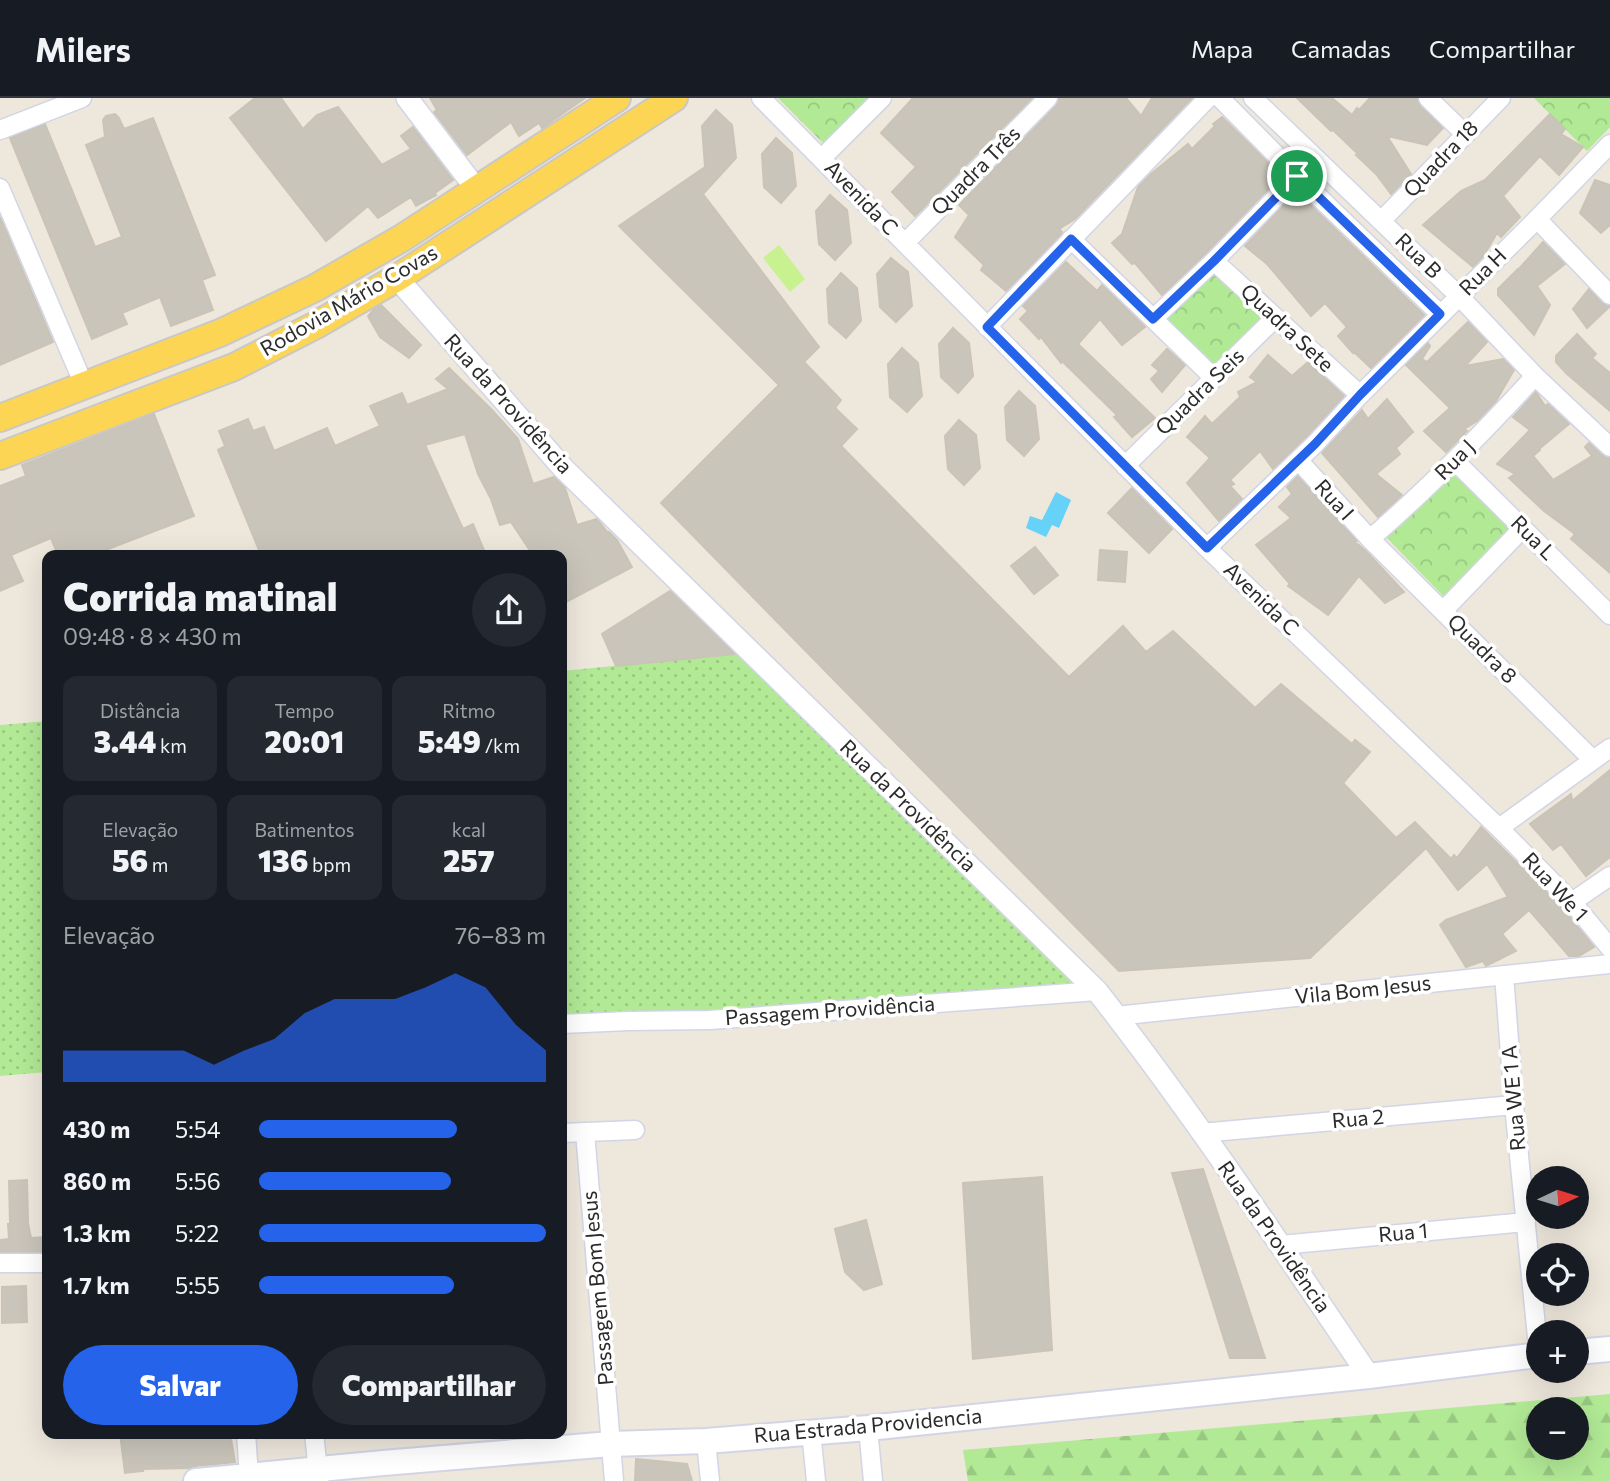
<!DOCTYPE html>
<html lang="pt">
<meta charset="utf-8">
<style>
:root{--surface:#171b24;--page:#242831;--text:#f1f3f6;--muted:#9ea1a6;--line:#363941;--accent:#2563eb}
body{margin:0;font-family:Commissioner,sans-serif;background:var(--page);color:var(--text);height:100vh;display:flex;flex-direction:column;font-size:26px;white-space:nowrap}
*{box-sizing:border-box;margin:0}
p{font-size:23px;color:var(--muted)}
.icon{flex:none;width:38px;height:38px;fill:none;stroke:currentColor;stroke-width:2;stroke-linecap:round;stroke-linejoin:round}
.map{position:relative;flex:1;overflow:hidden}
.sheet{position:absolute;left:42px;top:452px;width:525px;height:889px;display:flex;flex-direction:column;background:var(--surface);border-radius:14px;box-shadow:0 7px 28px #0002}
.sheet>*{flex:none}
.needle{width:46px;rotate:86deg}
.fabs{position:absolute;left:1526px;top:1068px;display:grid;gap:14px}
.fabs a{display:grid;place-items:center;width:63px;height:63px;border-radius:50%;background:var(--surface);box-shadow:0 7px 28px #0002;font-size:35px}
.pin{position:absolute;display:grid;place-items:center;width:60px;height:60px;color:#fff;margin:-30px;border:4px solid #fff;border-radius:50%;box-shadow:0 2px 7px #0007}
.round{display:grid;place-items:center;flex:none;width:74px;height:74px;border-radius:37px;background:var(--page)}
.summary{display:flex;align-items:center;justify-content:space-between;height:119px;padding:0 21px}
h1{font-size:38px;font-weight:800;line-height:52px}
.metrics{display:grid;grid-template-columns:repeat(3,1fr);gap:10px;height:119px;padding:7px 21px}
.metrics div{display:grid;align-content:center;border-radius:14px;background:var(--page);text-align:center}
.metrics b{font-size:30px;font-weight:800}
.metrics small{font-size:19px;font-weight:400}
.metrics p{font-size:19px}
.chart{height:196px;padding:14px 21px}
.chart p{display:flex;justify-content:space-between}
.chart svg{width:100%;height:126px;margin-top:7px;fill:var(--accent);opacity:.7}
.button{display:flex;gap:14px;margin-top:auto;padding:14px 21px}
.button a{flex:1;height:80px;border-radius:42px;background:var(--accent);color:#fff;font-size:28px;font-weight:800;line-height:80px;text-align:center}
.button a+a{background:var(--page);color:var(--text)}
ul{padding:0 21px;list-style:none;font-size:23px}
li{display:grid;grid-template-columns:112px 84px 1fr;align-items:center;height:52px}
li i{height:18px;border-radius:9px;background:var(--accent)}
header{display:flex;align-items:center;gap:42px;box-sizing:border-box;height:98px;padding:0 35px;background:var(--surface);border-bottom:2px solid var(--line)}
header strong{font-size:33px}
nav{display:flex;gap:38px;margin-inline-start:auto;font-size:24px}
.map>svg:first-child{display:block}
</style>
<header>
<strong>Milers</strong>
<nav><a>Mapa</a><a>Camadas</a><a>Compartilhar</a></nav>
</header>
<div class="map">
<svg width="1610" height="1383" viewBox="0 0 1610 1383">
<defs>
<pattern id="grass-dots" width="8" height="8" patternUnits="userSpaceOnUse" patternTransform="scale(1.75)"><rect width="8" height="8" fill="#b1e995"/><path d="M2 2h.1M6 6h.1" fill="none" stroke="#98c881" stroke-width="1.8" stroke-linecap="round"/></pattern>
<pattern id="forest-firs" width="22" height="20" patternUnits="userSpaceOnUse" patternTransform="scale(1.75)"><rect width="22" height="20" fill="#b1e995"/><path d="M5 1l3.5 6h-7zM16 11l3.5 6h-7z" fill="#98c881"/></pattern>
<pattern id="park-crowns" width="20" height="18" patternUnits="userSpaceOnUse" patternTransform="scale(1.75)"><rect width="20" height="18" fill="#b1e995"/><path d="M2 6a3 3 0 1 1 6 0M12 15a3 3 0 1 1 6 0" fill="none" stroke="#98c881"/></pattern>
</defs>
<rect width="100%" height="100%" fill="#eee7dc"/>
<path fill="url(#grass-dots)" d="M738 556 1072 885 562 930V573Z
M47 623V974L0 978V627Z"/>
<path fill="url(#forest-firs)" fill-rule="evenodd" d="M1610 1296V1383H968L963 1352ZM1538 1311H1577V1349H1538Z"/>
<path fill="url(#park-crowns)" d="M778 0H881L829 51Z
M1534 0H1610V29L1587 53Z
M1217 153 1279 214 1217 278 1155 216Z
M1456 373 1517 433 1448 503 1386 439Z"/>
<path fill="#c8f190" d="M779 147 805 181 790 194 763 160Z"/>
<path fill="#67d2f8" d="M1056 394 1071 402 1059 430 1052 427 1046 439 1026 430 1030 418 1042 422Z"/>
<path fill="#c9c5bb" stroke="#cac3b6" stroke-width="2" d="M255 0H281L303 31 317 17 338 9 382 67 411 51 401 38 413 29 453 82 435 95 436 97 416 108 411 99 378 120 368 108 326 143 230 20Z
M430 0H585L542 30 539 25 519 38 511 24 467 57 434 14 437 12Z
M913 0H1032L915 118 892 94 916 69 881 35Z
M1059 0H1126L1141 18 1152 0H1192L1075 121 1059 131 1062 134 1061 136 1006 193 981 172 984 167 955 139 969 117 959 107 1056 8Z
M1297 0H1332L1352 17 1357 10 1359 12 1370 0H1417L1420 8 1443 30 1427 47 1387 38 1411 76 1391 96 1376 76 1356 57 1358 56 1333 32 1331 33Z
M716 12 732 27 736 60 703 96 819 249 804 264 841 302 835 310 857 331 841 348 1069 579 1123 528 1146 554 1173 533 1255 610 1281 586 1352 646 1355 642 1370 654 1343 685 1396 740 1415 724 1451 761 1454 757 1457 760 1481 729 1564 812 1594 849 1579 858H1569L1529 812 1502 836 1516 853 1486 868 1483 863 1466 869 1440 827 1446 822 1508 799 1487 766 1458 792 1426 750 1310 860 1119 873 661 405 779 287 619 128 705 69 702 28Z
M115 16 119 20 124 31 153 20 215 177 202 182 213 212 171 228 160 199 122 215 127 226 92 241 10 40 45 26 95 149 122 139 86 47 105 39 103 22 106 18Z
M1550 16 1565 31 1561 36 1583 49 1559 77 1540 58 1503 98 1520 119 1501 139 1497 135 1483 159 1473 169 1423 127 1461 93 1485 82Z
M1222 19 1281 78 1206 155 1162 197 1135 165 1132 166 1112 145 1122 136 1138 89 1151 76 1188 46 1192 51 1215 28 1213 26Z
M776 40 792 55 796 88 781 105 764 89 762 56Z
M1595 82 1610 87V127L1601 135 1580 115Z
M1297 94 1424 217 1371 270 1354 254 1353 255 1338 238 1347 229 1325 205 1311 218 1267 166 1245 148Z
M830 97 847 112 851 145 835 162 819 146 816 113Z
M0 119 53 244 0 267Z
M1543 144 1565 166 1537 188 1550 207 1534 237 1498 197V191L1517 172V173Z
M891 160 908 174 912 208 896 224 880 209 877 176Z
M1066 164 1097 193 1102 187 1145 229 1122 247 1100 221 1078 246 1155 320 1132 339 1114 319 1117 317 1062 263 1061 265 1041 239 1039 241 1020 221 1028 213 1023 208Z
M841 175 857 190 861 223 846 240 829 225 827 191Z
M1589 191 1602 205 1610 208 1587 230 1573 211Z
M381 207 421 247 409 260 380 239 368 218 374 211Z
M1468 224 1487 244 1465 268 1503 261 1514 272 1496 303 1477 323 1464 331 1467 333 1446 354 1424 333 1450 310 1406 267 1428 245 1430 248 1422 261 1427 264Z
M953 230 969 245 973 278 958 295 941 279 939 246Z
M1577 236 1596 256 1592 260 1610 275V313L1566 275 1556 264V258Z
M902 250 918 265 922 298 907 314 890 299 888 266Z
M1167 251 1185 267 1162 294 1151 281 1159 273 1152 267Z
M1268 257 1292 278 1308 264 1344 298 1307 338 1273 371 1260 353 1230 382 1234 386 1230 388 1242 401 1219 423 1187 385 1210 360 1187 339 1205 318 1212 326 1240 299 1238 294 1257 284 1250 279Z
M449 270 492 312 518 341 533 386 554 379 565 390 577 427 597 421 608 435 609 434 617 442 632 469 562 506V457H533L511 424 500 427 491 401 478 376 465 336 425 347 463 431 473 426 486 457H261L218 352 225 348 219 333 248 321 253 333 264 329 274 353 327 330 335 348 380 328 370 308 402 295 407 307 448 291 436 281Z
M1019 293 1035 308 1039 341 1024 358 1007 342 1005 309Z
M1536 294 1545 308 1548 306 1569 326 1539 351 1540 352 1533 358 1553 382 1592 358 1585 349 1589 345 1602 357 1610 360V475L1571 441 1575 436 1544 413 1509 380 1515 376 1497 366 1530 332 1513 319Z
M1387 301 1413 334 1396 350 1400 356 1376 376 1402 397 1378 419 1322 355 1362 312 1368 321Z
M154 316 194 418 103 453 104 457H58L51 440 11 457 23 483 0 493V388L26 378 22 367Z
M959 322 976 337 980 370 964 387 948 371 945 338Z
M1298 378 1357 443 1355 444 1366 453 1404 494 1385 505 1359 478 1328 517 1288 488 1290 486 1256 447 1291 420 1279 409 1292 396 1287 389Z
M1132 390 1172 431 1149 455 1108 415Z
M1035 449 1058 477 1034 496 1011 468Z
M1100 452 1127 454 1125 484 1098 482Z
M670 493 735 556 616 568 602 536Z
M1610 672V759L1586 778 1561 746 1553 752 1530 726 1571 696 1572 703Z
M1203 1071 1265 1260H1230L1172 1075Z
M1042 1079 1052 1252 973 1261 963 1085Z
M27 1082 28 1125 31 1140 45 1139 46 1154H0V1142L9 1141 8 1126H10L9 1083Z
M866 1122 882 1186 864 1192 845 1174 835 1131Z
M26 1188 27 1224 2 1225V1189Z
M120 1335H230L235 1364 195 1368 189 1370 142 1371 143 1373 125 1375Z
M636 1361 687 1366 692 1383H635Z"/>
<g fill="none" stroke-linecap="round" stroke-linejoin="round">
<defs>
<path id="minor" d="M761 0 1207 450 1499 730 1572 804 1610 850
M1220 0 1297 78 1440 216
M1253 0 1459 198 1535 278 1610 349
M1428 0 1465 36
M0 32 82 0
M822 60 882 0
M0 90 84 287
M1537 121 1610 197
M1381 123 1501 0
M1071 141 1214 280
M905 145 1048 0
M1214 163 1360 297
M1153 221 1214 163 1297 78
M987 229 1208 0
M1299 363 1370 441 1593 662
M1455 363 1610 517
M1125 368 1275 220
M1370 441C1429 390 1482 336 1535 278
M1207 450 1315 346 1360 297 1537 121 1610 46
M1443 513 1523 430
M1499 730 1610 650
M1572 804 1610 778
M1504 877 1514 1007 1538 1249
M1116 918 1610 866
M562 926 629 923 710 922 1097 893
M585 1034 614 1383
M562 1035 635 1032
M1201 1035 1514 1007
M1281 1147 1526 1124
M0 1165H47
M868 1330 873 1383
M811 1334 816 1383
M246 1335 249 1378
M314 1335 319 1383
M706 1343 710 1383"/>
<path id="tertiary" d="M407 0 477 92
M397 180 563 370 1097 893C1194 1017 1281 1148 1369 1278"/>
<path id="secondary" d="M1577 1254 1610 1251
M196 1383 383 1365 611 1346 706 1343 868 1330 1369 1278 1538 1257"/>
<path id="primary" d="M0 320 220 235 315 190 402 140 617 0
M0 358 234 269 316 227 397 180 674 0"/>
</defs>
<use href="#minor" stroke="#d2d5e5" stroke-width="21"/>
<use href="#tertiary" stroke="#d2d5e5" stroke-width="24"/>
<use href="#secondary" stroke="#d2d5e5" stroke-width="28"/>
<use href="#primary" stroke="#c8c8c8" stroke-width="30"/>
<use href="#minor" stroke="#fff" stroke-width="18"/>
<use href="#tertiary" stroke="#fff" stroke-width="21"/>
<use href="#secondary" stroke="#fff" stroke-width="24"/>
<use href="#primary" stroke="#fcd554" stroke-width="26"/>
</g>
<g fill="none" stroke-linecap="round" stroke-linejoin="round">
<defs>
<path id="route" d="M1297 78 1440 216 1360 297 1315 346 1207 450 987 229 1071 141 1153 221 1214 163Z"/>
</defs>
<use href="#route" stroke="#fff" stroke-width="14"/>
<use href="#route" stroke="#2563eb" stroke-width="9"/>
</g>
<g text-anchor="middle" stroke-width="7" stroke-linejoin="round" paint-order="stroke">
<g font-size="21" fill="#2b2b2b" stroke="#fff">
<text transform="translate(1441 61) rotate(-46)" y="7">Quadra 18</text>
<text transform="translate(976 73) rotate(-45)" y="7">Quadra Três</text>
<text transform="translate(861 100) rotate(46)" y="7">Avenida C</text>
<text transform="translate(1418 158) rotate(44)" y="7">Rua B</text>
<text transform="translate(1483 174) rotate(-45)" y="7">Rua H</text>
<text transform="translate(349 203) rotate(-30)" y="7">Rodovia Mário Covas</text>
<text transform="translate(1287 230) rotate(43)" y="7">Quadra Sete</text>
<text transform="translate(1200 294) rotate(-44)" y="7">Quadra Seis</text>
<text transform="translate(508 306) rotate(48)" y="7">Rua da Providência</text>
<text transform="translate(1455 362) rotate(-45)" y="7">Rua J</text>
<text transform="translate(1334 402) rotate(48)" y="7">Rua I</text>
<text transform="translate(1533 440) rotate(45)" y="7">Rua L</text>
<text transform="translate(1261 501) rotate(44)" y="7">Avenida C</text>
<text transform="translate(1482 551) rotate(45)" y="7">Quadra 8</text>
<text transform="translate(908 708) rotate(44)" y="7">Rua da Providência</text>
<text transform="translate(1555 789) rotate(47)" y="7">Rua We 1</text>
<text transform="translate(1363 892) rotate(-6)" y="7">Vila Bom Jesus</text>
<text transform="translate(830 913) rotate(-4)" y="7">Passagem Providência</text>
<text transform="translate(1514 1000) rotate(-95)" y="7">Rua WE 1 A</text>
<text transform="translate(1358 1021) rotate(-5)" y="7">Rua 2</text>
<text transform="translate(1403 1135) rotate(-5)" y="7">Rua 1</text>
<text transform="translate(1274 1139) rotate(55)" y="7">Rua da Providência</text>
<text transform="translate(598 1190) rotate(-95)" y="7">Passagem Bom Jesus</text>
<text transform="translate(868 1328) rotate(-5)" y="7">Rua Estrada Providencia</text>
</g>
</g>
</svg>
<div class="fabs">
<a><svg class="needle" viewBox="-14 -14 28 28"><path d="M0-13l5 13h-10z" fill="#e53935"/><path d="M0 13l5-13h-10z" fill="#9ea1a6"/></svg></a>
<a><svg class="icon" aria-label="locate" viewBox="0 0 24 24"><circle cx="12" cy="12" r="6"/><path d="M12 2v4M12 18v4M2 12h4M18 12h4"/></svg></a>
<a>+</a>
<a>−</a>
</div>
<div class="pin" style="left:1297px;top:78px;background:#1e9e55"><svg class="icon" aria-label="arrive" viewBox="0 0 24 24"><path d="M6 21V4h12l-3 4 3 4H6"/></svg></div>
<section class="sheet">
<div class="summary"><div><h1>Corrida matinal</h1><p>09:48 · 8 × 430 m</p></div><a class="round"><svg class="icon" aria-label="share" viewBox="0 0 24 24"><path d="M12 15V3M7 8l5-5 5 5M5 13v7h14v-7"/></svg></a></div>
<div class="metrics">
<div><p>Distância</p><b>3.44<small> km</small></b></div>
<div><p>Tempo</p><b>20:01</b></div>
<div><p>Ritmo</p><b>5:49<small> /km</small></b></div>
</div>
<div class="metrics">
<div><p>Elevação</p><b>56<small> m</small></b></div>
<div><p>Batimentos</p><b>136<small> bpm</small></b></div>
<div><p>kcal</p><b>257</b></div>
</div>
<div class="chart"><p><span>Elevação</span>76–83 m</p>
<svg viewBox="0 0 160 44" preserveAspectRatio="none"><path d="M0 44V33L10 33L20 33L30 33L40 33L50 38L60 33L70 29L80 20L90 15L100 15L110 15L120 11L130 6L140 11L150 24L160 33V44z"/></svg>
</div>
<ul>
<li><b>430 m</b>5:54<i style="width:69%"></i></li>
<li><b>860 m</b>5:56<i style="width:67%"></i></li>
<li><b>1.3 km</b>5:22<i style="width:100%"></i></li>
<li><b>1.7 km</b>5:55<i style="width:68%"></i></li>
</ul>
<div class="button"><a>Salvar</a><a>Compartilhar</a></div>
</section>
</div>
